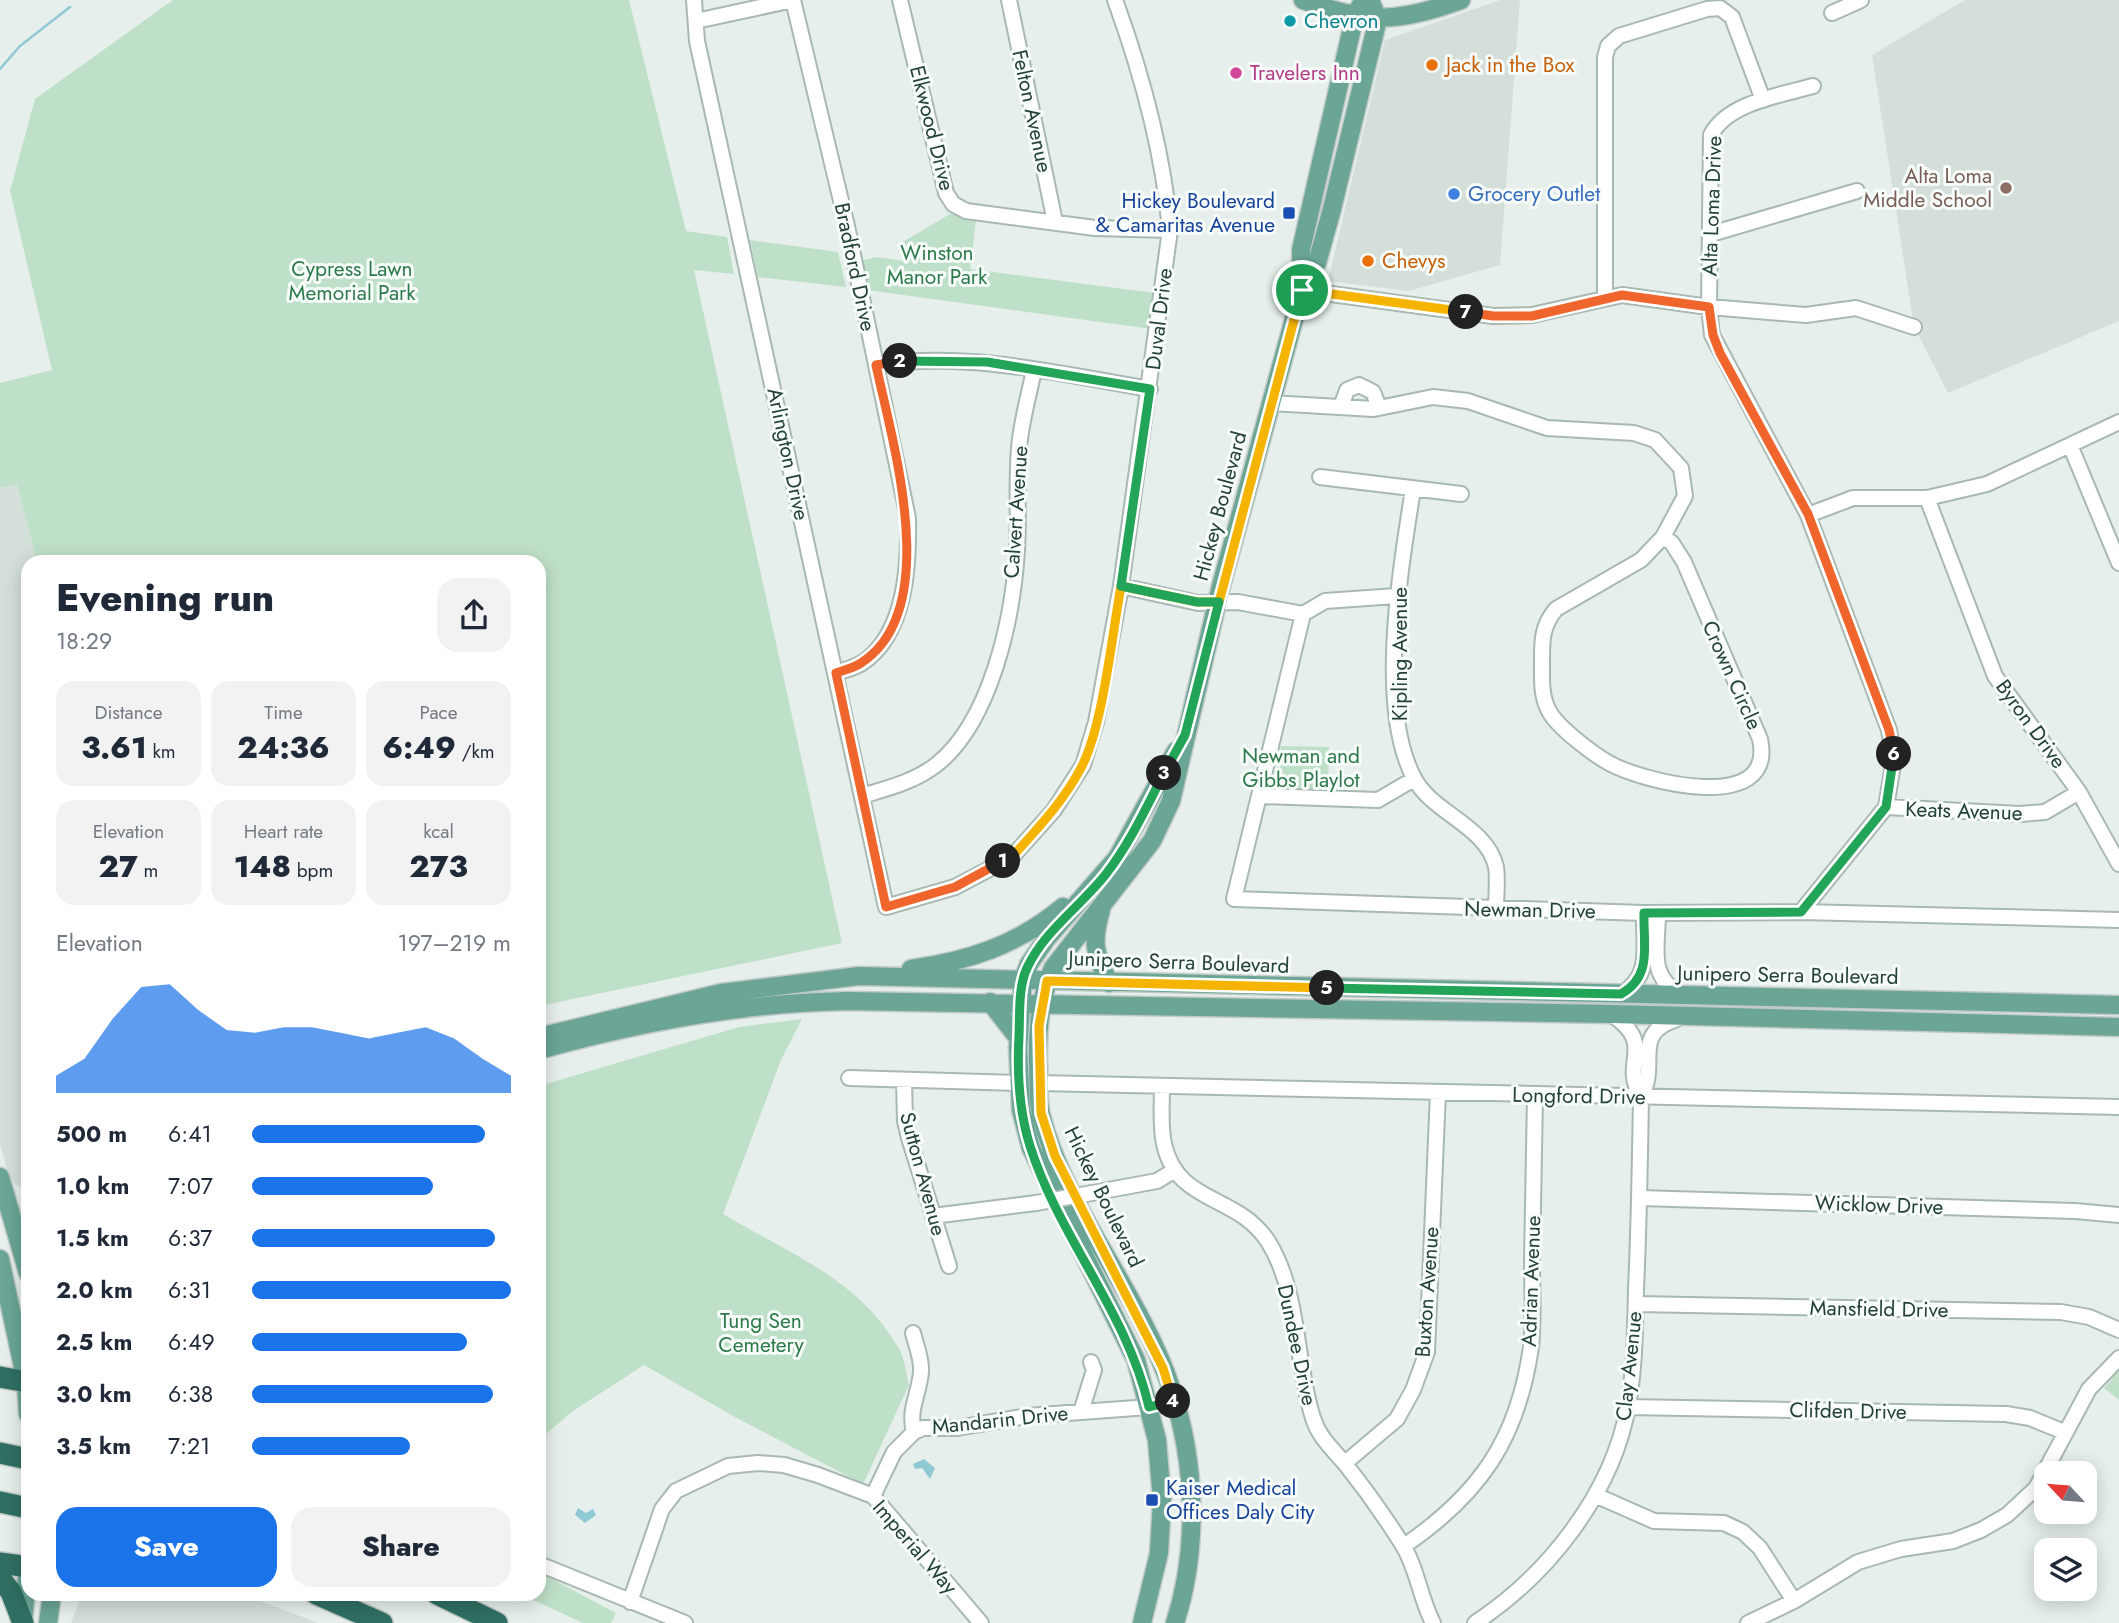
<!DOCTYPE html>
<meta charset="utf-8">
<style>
:root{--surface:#fff;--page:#f2f2f3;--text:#1f2937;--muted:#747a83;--accent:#1a73e8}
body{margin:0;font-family:Jost,sans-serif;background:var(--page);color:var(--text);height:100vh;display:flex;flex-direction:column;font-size:26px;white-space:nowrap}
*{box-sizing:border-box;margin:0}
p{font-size:23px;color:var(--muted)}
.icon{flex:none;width:38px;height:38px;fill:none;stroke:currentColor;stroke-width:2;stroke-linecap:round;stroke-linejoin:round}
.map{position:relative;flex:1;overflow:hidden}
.panel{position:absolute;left:21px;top:555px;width:525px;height:1046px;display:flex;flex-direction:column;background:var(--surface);border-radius:21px;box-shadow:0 4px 18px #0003}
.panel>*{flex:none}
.needle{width:46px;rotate:296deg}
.buttons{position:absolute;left:2034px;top:1461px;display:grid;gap:14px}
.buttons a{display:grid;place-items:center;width:63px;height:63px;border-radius:14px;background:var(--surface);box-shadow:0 4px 18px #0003;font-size:35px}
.pin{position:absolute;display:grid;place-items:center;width:60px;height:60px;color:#fff;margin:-30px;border:4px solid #fff;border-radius:50%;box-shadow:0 2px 7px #0007}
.km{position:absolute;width:35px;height:35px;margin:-18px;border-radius:50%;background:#222;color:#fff;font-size:19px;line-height:35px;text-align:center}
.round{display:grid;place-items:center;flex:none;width:74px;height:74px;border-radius:21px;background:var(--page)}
.head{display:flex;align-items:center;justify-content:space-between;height:119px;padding:0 35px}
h1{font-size:38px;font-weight:800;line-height:52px}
.figures{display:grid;grid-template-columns:repeat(3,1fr);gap:10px;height:119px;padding:7px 35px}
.figures div{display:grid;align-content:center;border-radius:18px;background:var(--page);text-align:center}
.figures b{font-size:30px;font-weight:800}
.figures small{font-size:19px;font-weight:400}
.figures p{font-size:19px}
.chart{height:196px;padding:14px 35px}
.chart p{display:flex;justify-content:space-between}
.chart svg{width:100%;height:126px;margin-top:7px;fill:var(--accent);opacity:.7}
.cta{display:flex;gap:14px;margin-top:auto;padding:14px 35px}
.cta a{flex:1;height:80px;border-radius:21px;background:var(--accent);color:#fff;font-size:28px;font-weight:800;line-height:80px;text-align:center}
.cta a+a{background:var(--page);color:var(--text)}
ul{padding:0 35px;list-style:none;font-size:23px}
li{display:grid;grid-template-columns:112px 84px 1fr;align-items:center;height:52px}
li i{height:18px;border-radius:9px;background:var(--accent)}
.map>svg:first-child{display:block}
</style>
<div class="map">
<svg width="2119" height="1623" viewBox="0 0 2119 1623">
<rect width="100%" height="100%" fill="#e6efeb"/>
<path fill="#d4dfda" d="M1500 0H1520L1500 265 1409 291 1328 281 1385 40Z
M1965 0H2119V321L1948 393 1914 327 1872 55Z
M17 483 37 562H28V1191L15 1184 9 1177 0 1144V488Z
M82 1594H242L318 1623H71Z"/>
<path fill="#bfe0c8" d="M173 0H629L686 231 727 237 734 274 694 270 842 943 539 1006V562H37L17 484 0 488V383L52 370 10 191 35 99Z
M960 208 977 212 970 269 1163 294 1159 330 860 289 861 261 876 257 905 261 901 243Z
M750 240 838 252 846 287 758 277Z
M1281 746 1329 747 1328 790 1285 789 1274 785Z
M802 1019 781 1060 723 1214C788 1253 860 1279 899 1349 905 1359 906 1373 909 1385L863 1484 735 1417 644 1365 573 1411 539 1440V1086L739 1027Z
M2119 1371V1400L2104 1388Z
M539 1572 616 1613 611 1623H583L520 1594H539Z"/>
<path fill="#8ec9d4" d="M924 1459 935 1468 930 1479 922 1468 915 1469 913 1464Z
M578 1508 586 1513 593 1509 596 1515 585 1523 575 1515Z"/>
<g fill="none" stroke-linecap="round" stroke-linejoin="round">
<path stroke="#8ec9d4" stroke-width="2.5" d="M0 69 20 46 70 7"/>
<defs>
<path id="minor" d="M694 0 697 41 886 907 955 887 1012 857 1054 810 1083 765 1096 722 1121 586 1170 230C1163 151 1142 74 1115 0
M793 0 847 226 908 518C909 565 906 634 862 663 854 668 844 670 836 673
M900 0 946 193 953 204 966 211 1095 228 1170 230
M1009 0 1055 222
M1832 13 1861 0
M696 21 793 0
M1711 234 1857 191
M1302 290 1493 316 1532 315 1622 295 1709 307 1806 315 1856 308 1914 327
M1605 297V57L1608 46 1619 36 1707 9 1720 8 1732 17 1763 100
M876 365C968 351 1060 374 1150 389
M1270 403 1374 409 1433 397 1468 401 1547 428 1634 433 1655 440 1681 468 1685 496 1663 537 1641 560 1556 609C1541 627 1542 642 1542 664 1542 680 1541 697 1549 711 1557 727 1593 754 1609 763 1643 782 1777 816 1760 739L1684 562 1672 543 1663 537
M1341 407 1347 390 1359 385 1373 392 1379 407
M2070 445 2119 563
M1320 477 1461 494
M1413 489C1401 567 1376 706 1414 778 1432 813 1487 826 1496 867 1498 880 1496 896 1496 909
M1927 498 1995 676 2079 792 2119 864
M1808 515 1853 498H1927L1987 484 2119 422
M1121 586 1198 603 1238 602 1303 614 1325 601 1396 596
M1303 614 1234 899 1644 913 1801 912 2119 920
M862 796C888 788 914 782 936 765 991 722 1013 618 1017 550 1019 516 1016 482 1019 448 1021 422 1029 395 1034 370
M1259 796 1378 800 1414 779
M1886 807 2020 814 2045 812 2079 792
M1801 912 1886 807 1894 759 1889 730 1808 515 1712 335 1709 307 1711 135C1727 103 1781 95 1813 86
M1658 913C1658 948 1647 977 1682 995
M1621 994C1653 976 1643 945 1644 913
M1611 1014C1658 1046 1619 1061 1641 1096
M849 1078 1019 1083
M904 1080 905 1121 909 1138 949 1266
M1039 1083 2119 1107
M1162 1086C1162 1105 1160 1126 1164 1144 1178 1206 1238 1193 1269 1243 1300 1294 1295 1362 1313 1418 1319 1438 1334 1450 1346 1465 1366 1490 1385 1517 1402 1544 1417 1567 1420 1598 1433 1623
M1092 1193 1157 1181 1175 1170
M1640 1198 2075 1211 2119 1215
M933 1216 1036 1203
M1636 1304 2061 1312 2089 1317 2119 1330
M913 1333C916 1345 922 1359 921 1372 919 1395 908 1409 914 1432
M1628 1407 2006 1414 2030 1418 2064 1432
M1081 1412 1094 1370 1091 1362
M1345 1463 1397 1419 1413 1390 1427 1352 1438 1092
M1595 1495 1654 1521 1724 1523 1743 1532 1760 1548 1794 1601
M873 1496 894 1452 914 1432 923 1428H957L1027 1416 1149 1407 1174 1401
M1404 1546C1480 1494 1518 1439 1531 1347 1534 1319 1532 1289 1532 1261 1533 1206 1534 1151 1535 1096
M539 1564 685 1623
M630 1602 662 1509 676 1491 728 1466 758 1463 784 1465 818 1475 873 1496 981 1623
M1475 1623C1547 1576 1613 1493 1628 1406 1635 1367 1635 1328 1636 1289 1639 1225 1640 1161 1641 1096 1660 1064 1630 1034 1677 1019
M1748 1623 1794 1601 1858 1562 1901 1549 1953 1541 1981 1530 2007 1515 2036 1488 2089 1389 2119 1358"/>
<path id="major" d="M1303 0C1367 24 1397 23 1461 0
M1302 286 1301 250 1355 15 1364 0
M1101 910C1091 944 1095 952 1109 983
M911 969C969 961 1017 945 1063 907
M990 1002 1019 1039
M539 1037 721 993 859 976 2119 1005
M539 1050C639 1022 743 1003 847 1001L1611 1014 2119 1027
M0 1177 28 1273
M0 1259 26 1381 28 1414
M23 1623 28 1565
M48 1623 52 1594
M1142 1623 1159 1553 1162 1500 1157 1440 1136 1360 1031 1148 1021 1110 1018 1048 1023 980 1029 964 1047 938 1117 858 1176 751
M1175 1623C1199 1548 1196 1462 1171 1388 1141 1296 1064 1208 1041 1115 1037 1098 1039 1079 1038 1062 1037 1030 1040 997 1053 968L1152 841 1171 801 1221 586 1302 290 1317 263 1332 209 1378 19 1370 0"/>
<path id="highway" d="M0 1377 28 1382
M0 1453 28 1459
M0 1502 28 1508
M0 1563 28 1567
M0 1578 11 1592 23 1623
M316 1594 382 1623
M437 1594 497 1623"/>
</defs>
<use href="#minor" stroke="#a8b8b2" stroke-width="18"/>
<use href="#major" stroke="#c2cac8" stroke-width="21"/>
<use href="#highway" stroke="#c2cac8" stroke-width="24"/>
<use href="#minor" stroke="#fff" stroke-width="14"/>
<use href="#major" stroke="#6aa596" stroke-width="18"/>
<use href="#highway" stroke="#2f6f62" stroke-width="21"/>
<defs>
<path id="minor-bridge" d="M1036 1203 1092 1193"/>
</defs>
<use href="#minor-bridge" stroke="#a8b8b2" stroke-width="18" stroke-linecap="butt"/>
<use href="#minor-bridge" stroke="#fff" stroke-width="14"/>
</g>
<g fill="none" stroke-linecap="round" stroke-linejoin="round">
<defs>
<path id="split-1" d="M1003 861 1012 857C1038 828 1064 801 1082 766 1103 725 1112 635 1121 586L1197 602H1219L1302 290"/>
<path id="split-2" d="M900 361 876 365C892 441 944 610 861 663 854 668 844 670 836 673L886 907 955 887 1003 861"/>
<path id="split-3" d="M900 361 987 362 1150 389 1121 586 1197 602H1219L1185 735 1164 773"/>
<path id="split-4" d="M1164 773C1146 808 1130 843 1106 874 1081 906 1044 931 1027 968 1018 987 1020 1015 1019 1036 1017 1073 1019 1111 1030 1146 1059 1237 1127 1312 1149 1407L1173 1401"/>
<path id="split-5" d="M1173 1401 1163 1368 1055 1156 1041 1113 1039 1026 1047 981 1327 988"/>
<path id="split-6" d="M1327 988 1621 994C1653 976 1643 945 1644 913L1801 912 1886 807 1894 754"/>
<path id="split-7" d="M1466 312 1493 316H1532L1622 295 1709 307 1713 335 1720 353 1808 514 1889 730 1894 754"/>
<path id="split-8" d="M1302 290 1466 312"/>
</defs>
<use href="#split-1" stroke="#fff" stroke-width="14"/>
<use href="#split-2" stroke="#fff" stroke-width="14"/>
<use href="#split-3" stroke="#fff" stroke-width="14"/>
<use href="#split-4" stroke="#fff" stroke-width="14"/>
<use href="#split-5" stroke="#fff" stroke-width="14"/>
<use href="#split-6" stroke="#fff" stroke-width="14"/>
<use href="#split-7" stroke="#fff" stroke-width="14"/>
<use href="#split-8" stroke="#fff" stroke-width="14"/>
<use href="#split-1" stroke="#f5b400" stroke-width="9"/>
<use href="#split-2" stroke="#f0652b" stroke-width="9"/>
<use href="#split-3" stroke="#22a559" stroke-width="9"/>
<use href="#split-4" stroke="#22a559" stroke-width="9"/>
<use href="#split-5" stroke="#f5b400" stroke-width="9"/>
<use href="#split-6" stroke="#22a559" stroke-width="9"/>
<use href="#split-7" stroke="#f0652b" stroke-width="9"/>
<use href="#split-8" stroke="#f5b400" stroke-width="9"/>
</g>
<circle fill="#0f9aa8" stroke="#f7fbf9" stroke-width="2.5" cx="1290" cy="21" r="7"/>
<g fill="#e8710a" stroke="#f7fbf9" stroke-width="2.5">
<circle cx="1432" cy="65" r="7"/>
<circle cx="1368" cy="261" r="7"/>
</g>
<circle fill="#d1479c" stroke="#f7fbf9" stroke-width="2.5" cx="1236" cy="73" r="7"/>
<circle fill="#8d6e63" stroke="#f7fbf9" stroke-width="2.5" cx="2006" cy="188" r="7"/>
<circle fill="#3f7fe0" stroke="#f7fbf9" stroke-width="2.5" cx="1454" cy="194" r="7"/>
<g fill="#1a4fb4" stroke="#f7fbf9" stroke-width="2.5">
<rect x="1282" y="206" width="14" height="14" rx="3.5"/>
<rect x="1145" y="1493" width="14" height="14" rx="3.5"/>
</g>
<g text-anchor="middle" stroke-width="6" stroke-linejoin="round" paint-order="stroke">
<g font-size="21" fill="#0d838f" stroke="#f7fbf9" text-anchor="start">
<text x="1304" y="28">Chevron</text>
</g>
<g font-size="21" fill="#c56008" stroke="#f7fbf9" text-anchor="start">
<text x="1446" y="72">Jack in the Box</text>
<text x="1382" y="268">Chevys</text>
</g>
<g font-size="21" fill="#b23c85" stroke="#f7fbf9" text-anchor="start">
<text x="1250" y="80">Travelers Inn</text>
</g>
<g font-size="21" fill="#24423a" stroke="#f7fbf9">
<text transform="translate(1032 111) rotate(78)" y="7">Felton Avenue</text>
<text transform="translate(932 128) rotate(76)" y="7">Elkwood Drive</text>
<text transform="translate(1712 206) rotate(-88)" y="7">Alta Loma Drive</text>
<text transform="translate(855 267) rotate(78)" y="7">Bradford Drive</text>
<text transform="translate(1159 319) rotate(-83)" y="7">Duval Drive</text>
<text transform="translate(788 454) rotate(78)" y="7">Arlington Drive</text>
<text transform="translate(1220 506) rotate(-75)" y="7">Hickey Boulevard</text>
<text transform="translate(1016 512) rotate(-86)" y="7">Calvert Avenue</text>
<text transform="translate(1400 654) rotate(-90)" y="7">Kipling Avenue</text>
<text transform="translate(1732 675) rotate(66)" y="7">Crown Circle</text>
<text transform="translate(2031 724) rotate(54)" y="7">Byron Drive</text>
<text transform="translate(1964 811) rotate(2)" y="7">Keats Avenue</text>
<text transform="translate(1530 910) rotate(1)" y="7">Newman Drive</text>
<text transform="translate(1179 962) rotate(2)" y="7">Junipero Serra Boulevard</text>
<text transform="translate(1788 975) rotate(1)" y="7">Junipero Serra Boulevard</text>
<text transform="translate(1579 1096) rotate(1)" y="7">Longford Drive</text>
<text transform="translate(923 1174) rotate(75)" y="7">Sutton Avenue</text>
<text transform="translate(1104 1197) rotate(64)" y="7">Hickey Boulevard</text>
<text transform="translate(1879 1205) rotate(2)" y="7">Wicklow Drive</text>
<text transform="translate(1531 1281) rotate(-88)" y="7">Adrian Avenue</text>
<text transform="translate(1427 1292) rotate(-86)" y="7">Buxton Avenue</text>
<text transform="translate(1879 1309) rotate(1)" y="7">Mansfield Drive</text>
<text transform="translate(1297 1345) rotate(78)" y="7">Dundee Drive</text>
<text transform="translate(1629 1366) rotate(-84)" y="7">Clay Avenue</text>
<text transform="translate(1848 1411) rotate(1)" y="7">Clifden Drive</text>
<text transform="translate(1000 1420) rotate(-6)" y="7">Mandarin Drive</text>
<text transform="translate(915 1547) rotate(49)" y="7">Imperial Way</text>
</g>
<g font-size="21" fill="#785e54" stroke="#f7fbf9" text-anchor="end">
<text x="1992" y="183">Alta Loma<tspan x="1992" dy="24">Middle School</tspan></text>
</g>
<g font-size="21" fill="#366cbe" stroke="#f7fbf9" text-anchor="start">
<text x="1468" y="201">Grocery Outlet</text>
</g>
<g font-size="21" fill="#164399" stroke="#f7fbf9" text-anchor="end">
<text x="1275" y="208">Hickey Boulevard<tspan x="1275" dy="24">&amp; Camaritas Avenue</tspan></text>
<text x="1166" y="1495" text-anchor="start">Kaiser Medical<tspan x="1166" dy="24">Offices Daly City</tspan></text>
</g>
<g font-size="21" fill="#2d7a4b" stroke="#f7fbf9">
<text x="937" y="260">Winston<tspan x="937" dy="24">Manor Park</tspan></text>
<text x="352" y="276">Cypress Lawn<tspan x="352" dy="24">Memorial Park</tspan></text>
<text x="1301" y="763">Newman and<tspan x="1301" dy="24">Gibbs Playlot</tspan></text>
<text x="761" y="1328">Tung Sen<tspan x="761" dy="24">Cemetery</tspan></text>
</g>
</g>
</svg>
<div class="buttons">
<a><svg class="needle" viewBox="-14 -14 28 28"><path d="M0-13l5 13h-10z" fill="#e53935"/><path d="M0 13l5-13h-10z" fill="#747a83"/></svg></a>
<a><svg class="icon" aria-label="layers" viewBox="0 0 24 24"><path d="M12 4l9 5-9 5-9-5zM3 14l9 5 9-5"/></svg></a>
</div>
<div class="pin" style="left:1302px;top:290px;background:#1e9e55"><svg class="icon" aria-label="arrive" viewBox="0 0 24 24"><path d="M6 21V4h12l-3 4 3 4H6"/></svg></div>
<b class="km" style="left:1003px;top:861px">1</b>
<b class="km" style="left:900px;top:361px">2</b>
<b class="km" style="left:1164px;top:773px">3</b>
<b class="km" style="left:1173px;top:1401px">4</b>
<b class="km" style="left:1327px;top:988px">5</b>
<b class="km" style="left:1894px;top:754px">6</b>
<b class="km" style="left:1466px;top:312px">7</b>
<section class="panel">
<div class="head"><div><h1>Evening run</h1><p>18:29</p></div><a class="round"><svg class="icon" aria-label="share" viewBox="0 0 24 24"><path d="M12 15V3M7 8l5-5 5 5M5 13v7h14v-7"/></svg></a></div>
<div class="figures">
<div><p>Distance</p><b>3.61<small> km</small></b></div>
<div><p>Time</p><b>24:36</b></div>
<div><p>Pace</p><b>6:49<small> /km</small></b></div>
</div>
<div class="figures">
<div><p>Elevation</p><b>27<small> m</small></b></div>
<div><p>Heart rate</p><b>148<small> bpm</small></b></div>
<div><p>kcal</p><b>273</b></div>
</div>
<div class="chart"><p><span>Elevation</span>197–219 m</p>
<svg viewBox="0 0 160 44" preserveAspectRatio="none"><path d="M0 44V38L10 32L20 18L30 7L40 6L50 15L60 22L70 23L80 21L90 21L100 23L110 25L120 23L130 21L140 25L150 32L160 38V44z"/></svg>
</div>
<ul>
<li><b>500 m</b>6:41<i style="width:90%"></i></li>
<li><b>1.0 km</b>7:07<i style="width:70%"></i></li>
<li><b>1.5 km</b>6:37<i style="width:94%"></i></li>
<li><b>2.0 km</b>6:31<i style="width:100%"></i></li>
<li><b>2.5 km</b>6:49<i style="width:83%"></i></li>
<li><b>3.0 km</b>6:38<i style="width:93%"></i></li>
<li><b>3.5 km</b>7:21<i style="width:61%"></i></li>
</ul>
<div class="cta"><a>Save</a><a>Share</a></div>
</section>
</div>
